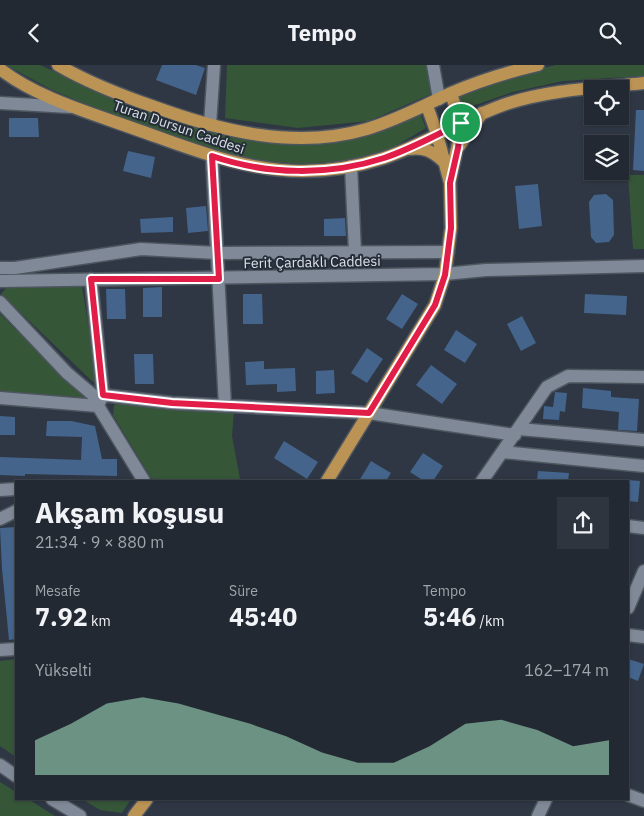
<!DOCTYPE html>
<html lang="tr">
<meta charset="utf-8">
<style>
:root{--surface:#222932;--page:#2e353e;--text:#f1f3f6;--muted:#a2a6ac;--line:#3f454d;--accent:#8abfa5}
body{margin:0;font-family:"IBM Plex Sans",sans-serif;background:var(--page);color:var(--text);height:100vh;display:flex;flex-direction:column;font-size:19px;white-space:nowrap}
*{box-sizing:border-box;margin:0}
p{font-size:16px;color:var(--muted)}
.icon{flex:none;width:28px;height:28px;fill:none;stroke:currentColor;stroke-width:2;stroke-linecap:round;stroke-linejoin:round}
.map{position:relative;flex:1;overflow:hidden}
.side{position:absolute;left:15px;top:415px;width:614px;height:320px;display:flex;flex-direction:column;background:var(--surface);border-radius:0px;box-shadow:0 1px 4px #0004,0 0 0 1px var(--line)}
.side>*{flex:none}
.buttons{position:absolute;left:584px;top:15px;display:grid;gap:10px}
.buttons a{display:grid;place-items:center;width:45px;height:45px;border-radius:0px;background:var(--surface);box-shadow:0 1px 4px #0004,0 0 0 1px var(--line);font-size:25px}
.pin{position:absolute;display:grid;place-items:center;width:42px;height:42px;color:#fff;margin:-21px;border:2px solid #fff;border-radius:50%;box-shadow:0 1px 5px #0007}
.round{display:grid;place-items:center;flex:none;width:52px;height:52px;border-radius:0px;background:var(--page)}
.head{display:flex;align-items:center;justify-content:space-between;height:85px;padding:0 20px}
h1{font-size:28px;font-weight:800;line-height:38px}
.metrics{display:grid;grid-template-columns:repeat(3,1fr);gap:8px;height:85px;padding:5px 20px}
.metrics div{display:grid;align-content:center}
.metrics b{font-size:25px;font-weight:800}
.metrics small{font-size:14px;font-weight:400}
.metrics p{font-size:14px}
.chart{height:140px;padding:10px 20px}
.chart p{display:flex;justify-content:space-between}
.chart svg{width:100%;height:90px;margin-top:5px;fill:var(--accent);opacity:.7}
header{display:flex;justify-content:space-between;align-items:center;height:65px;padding:0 20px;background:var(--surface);font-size:22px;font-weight:800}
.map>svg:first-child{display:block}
</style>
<header><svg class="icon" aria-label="back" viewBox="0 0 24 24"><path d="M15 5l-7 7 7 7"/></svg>Tempo<svg class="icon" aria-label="search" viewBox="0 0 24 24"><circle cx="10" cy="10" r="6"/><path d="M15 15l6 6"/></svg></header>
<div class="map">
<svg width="644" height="751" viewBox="0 0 644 751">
<rect width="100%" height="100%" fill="#2e3743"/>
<path fill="#365638" d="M6 0H40L117 35 167 52 324 78 420 48 426 63 389 85 344 96 303 99 251 95 212 84 112 50 52 25Z
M227 0H427L431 29 369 56 298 63 225 53Z
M556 0H644V11L563 16 513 27 461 45 456 29 511 10Z
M628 110H644V184H633Z
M82 221 97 314 93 317 1 229 7 222Z
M0 249 87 335 0 327Z
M122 336 169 344 234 347 232 371 240 414 159 416 151 413 113 350 114 340Z
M16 594V692L0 681V596Z
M0 717 16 727V734H28L55 751H0Z
M82 734H131L122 748 100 745Z"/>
<path fill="#44648c" d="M162 0H196L205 3 196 30 156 15Z
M636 45H644V106L633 105Z
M9 53H38L39 72H9Z
M128 86 155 92 151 113 123 106Z
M538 119 542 161 519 164 515 121Z
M606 129 613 135 614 170 609 177 596 178 591 172 589 137 594 130Z
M206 141 208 166 188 168 186 143Z
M173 152V167L141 168 140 154Z
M345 153 346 171H324V154Z
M162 222V252H143V223Z
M106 224H125L126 254H107Z
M243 229H262L263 259H243Z
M402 229 418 239 402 264 386 254Z
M585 229 627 231 626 250 584 248Z
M522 251 536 278 521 286 507 259Z
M456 265 477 279 465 298 444 285Z
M367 283 383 294 367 318 351 308Z
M134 289H153L154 319H135Z
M264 296V304L295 303 296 326 277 327V319L246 320 245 297Z
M431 300 457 319 442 339 416 320Z
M334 305 335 328 316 329V306Z
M583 323 611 326V332L639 334 637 366 618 365 619 347 582 343Z
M555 327 567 328 565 347 560 346 559 355 543 354 544 341 553 342Z
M0 351 15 352V370H0Z
M47 356H71L95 361 102 394H117V411L25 409V411L0 410V392L81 395 82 372 46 371Z
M284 376 318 397 307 414 274 393Z
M423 388 443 401 433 416H424L410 407Z
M371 396 391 408 386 416H359Z
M538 406 569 408 568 416H537Z
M628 415 640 416 638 437 628 436Z
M16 462V574L9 575 2 504 0 463Z
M628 594 644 599 638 616 628 612Z"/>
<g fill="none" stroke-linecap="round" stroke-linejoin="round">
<defs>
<path id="minor" d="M433 0 439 34
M0 38 70 42
M210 60 214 0
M212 91 225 341
M351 101 355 187
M0 203H15L141 184 217 188 448 187
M91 214 103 330 100 336
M0 216 445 209 486 205 644 201
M0 237 67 308 100 336
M103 330 172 338 369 348 515 370
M0 333 98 341
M98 341 144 416
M519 364 644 375
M503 387 644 401
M482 416 547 322 568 311 644 312
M0 425 16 424
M0 454 16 446
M628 461 644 463
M628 543 644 506
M628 570 644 572
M0 585 16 584
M0 700 16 711
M628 730 644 736
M52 734 80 751
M538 751 546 734"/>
<path id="major" d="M58 0C87 17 120 30 152 41 220 66 295 85 367 64 397 55 423 41 451 28 479 16 508 7 538 0
M0 4C37 33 91 48 135 64 189 83 243 106 303 106 330 106 359 101 384 93 428 78 466 52 509 38 553 24 599 23 644 18
M459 81 482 48
M409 84C424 82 432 86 443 96
M450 116 457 83 461 58 451 29
M327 416 435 240 445 209 451 163 450 118 437 69 427 41
M134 751 147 734"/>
</defs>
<use href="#minor" stroke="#4d555f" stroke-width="15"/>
<use href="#major" stroke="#4d555f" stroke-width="15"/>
<use href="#minor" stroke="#7f8997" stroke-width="12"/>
<use href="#major" stroke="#bb9355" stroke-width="12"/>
</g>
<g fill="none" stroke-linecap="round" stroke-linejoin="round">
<defs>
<path id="route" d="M461 58 458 83 450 118 451 163 445 210 435 240 369 348 172 338 103 330 91 214H219L212 91C267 110 329 111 384 93 411 84 436 70 461 58Z"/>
</defs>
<use href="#route" stroke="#fff" stroke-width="10"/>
<use href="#route" stroke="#e11d48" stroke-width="6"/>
</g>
<g text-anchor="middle" stroke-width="4" stroke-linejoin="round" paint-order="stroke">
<g font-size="14" fill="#dce1e9" stroke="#242d38">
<text transform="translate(179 62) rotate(19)" y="5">Turan Dursun Caddesi</text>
<text transform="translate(312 197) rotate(-1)" y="5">Ferit Çardaklı Caddesi</text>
</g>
</g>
</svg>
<div class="buttons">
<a><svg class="icon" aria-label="locate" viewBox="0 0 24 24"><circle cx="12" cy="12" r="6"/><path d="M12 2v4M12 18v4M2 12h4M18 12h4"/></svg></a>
<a><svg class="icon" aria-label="layers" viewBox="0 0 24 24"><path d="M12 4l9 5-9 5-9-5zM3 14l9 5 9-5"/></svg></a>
</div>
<div class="pin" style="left:461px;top:58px;background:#1e9e55"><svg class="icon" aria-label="arrive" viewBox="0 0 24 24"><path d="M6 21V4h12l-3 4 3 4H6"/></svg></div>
<section class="side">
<div class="head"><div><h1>Akşam koşusu</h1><p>21:34 · 9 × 880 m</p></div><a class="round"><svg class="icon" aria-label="share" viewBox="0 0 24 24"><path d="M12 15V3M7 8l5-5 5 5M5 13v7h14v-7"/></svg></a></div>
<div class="metrics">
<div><p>Mesafe</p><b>7.92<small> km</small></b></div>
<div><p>Süre</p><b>45:40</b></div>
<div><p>Tempo</p><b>5:46<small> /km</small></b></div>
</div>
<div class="chart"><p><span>Yükselti</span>162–174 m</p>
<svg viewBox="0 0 160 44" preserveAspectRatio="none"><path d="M0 44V27L10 19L20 9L30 6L40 9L50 14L60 19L70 25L80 33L90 38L100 38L110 30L120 19L130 17L140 22L150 30L160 27V44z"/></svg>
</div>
</section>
</div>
